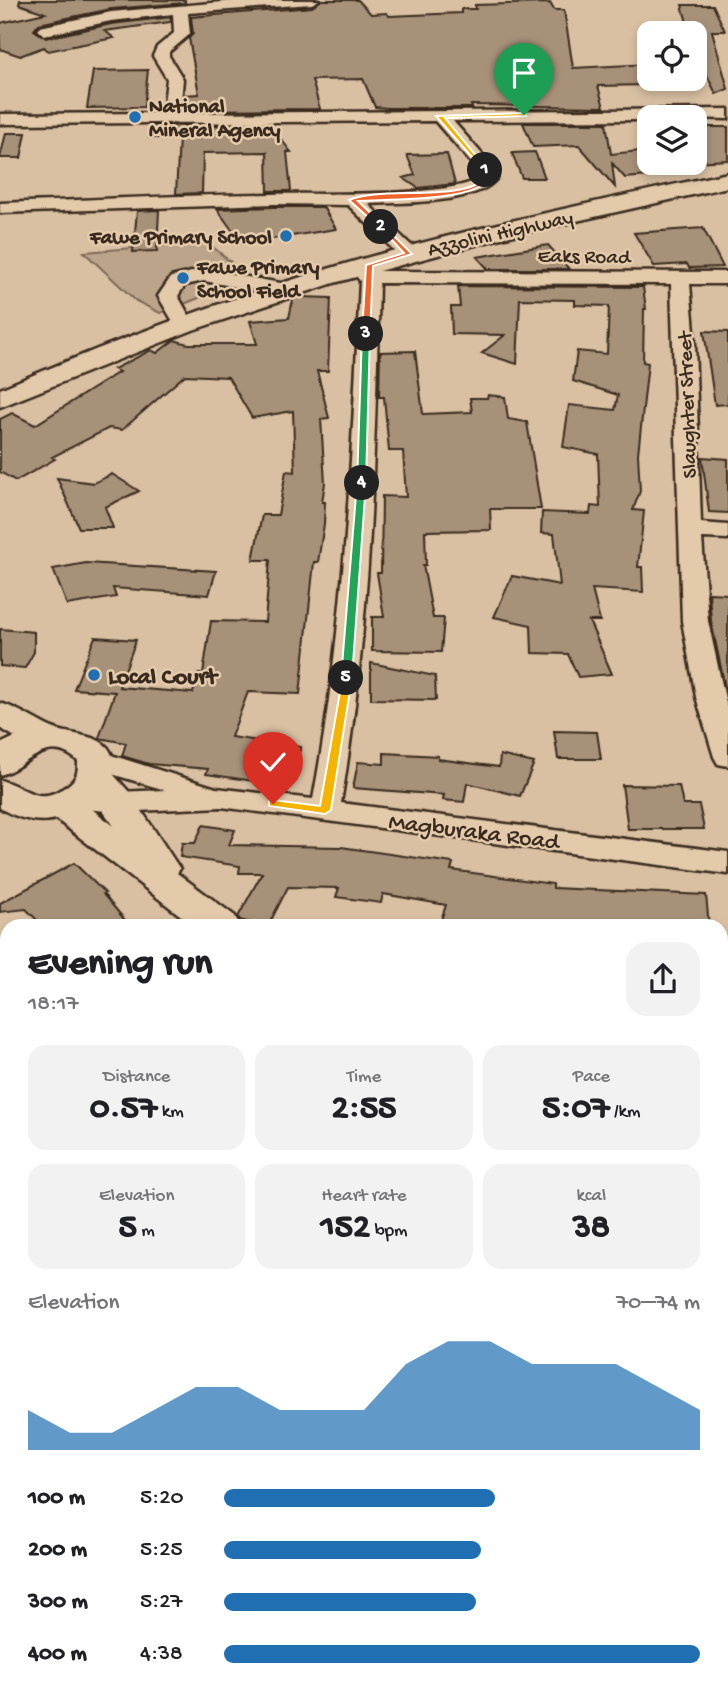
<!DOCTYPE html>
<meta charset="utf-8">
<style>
:root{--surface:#fff;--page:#f2f2f2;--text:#202124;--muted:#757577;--accent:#1f6fb2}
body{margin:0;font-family:"Gochi Hand",sans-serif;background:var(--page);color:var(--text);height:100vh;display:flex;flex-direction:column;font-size:26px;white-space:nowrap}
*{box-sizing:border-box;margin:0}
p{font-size:23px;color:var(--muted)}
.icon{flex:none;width:38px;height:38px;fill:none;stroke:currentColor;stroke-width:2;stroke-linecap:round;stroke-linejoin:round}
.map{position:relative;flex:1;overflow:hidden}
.details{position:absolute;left:0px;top:919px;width:728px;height:779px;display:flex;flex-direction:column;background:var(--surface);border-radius:21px 21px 0 0;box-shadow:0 4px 10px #0003}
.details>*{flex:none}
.buttons{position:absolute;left:637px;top:21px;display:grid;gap:14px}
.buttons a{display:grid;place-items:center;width:70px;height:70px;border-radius:14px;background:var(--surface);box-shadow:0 4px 10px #0003;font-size:35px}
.pin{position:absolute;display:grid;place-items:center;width:60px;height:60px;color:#fff;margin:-72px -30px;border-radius:50% 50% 50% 0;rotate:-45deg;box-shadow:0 0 7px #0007}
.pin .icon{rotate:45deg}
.km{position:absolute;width:35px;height:35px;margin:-18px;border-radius:50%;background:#222;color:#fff;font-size:19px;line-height:35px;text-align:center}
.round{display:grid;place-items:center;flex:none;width:74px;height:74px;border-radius:21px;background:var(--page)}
.headline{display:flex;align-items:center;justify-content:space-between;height:119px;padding:0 28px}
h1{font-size:38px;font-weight:700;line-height:52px}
.figures{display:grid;grid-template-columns:repeat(3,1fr);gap:10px;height:119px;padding:7px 28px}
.figures div{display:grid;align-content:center;border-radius:18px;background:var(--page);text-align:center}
.figures b{font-size:35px;font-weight:700}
.figures small{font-size:19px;font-weight:400}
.figures p{font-size:19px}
.chart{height:196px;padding:14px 28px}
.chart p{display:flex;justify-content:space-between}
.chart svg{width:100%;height:126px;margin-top:7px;fill:var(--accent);opacity:.7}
ul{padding:0 28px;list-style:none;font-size:23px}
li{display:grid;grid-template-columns:112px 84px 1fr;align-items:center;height:52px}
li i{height:18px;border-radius:9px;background:var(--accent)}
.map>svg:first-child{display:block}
</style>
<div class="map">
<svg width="728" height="1697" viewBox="0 0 728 1697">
<rect width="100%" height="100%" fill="#d9c0a3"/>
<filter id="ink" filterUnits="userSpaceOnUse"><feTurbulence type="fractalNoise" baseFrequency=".0143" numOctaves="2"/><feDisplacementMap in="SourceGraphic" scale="14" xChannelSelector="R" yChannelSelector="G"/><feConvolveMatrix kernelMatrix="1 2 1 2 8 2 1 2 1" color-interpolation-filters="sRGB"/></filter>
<g filter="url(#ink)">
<path fill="#bca48a" stroke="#7c6754" stroke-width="2" d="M207 242 252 280C221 286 191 303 160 313L136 301 84 252Z"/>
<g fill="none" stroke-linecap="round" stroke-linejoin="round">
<path stroke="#705d4b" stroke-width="10" d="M721 1561 728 1560
M293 1697 308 1690"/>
</g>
<path fill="#a79179" stroke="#3b2a1e" stroke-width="2" d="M20 0H185V3L111 9 39 24 34 30 46 38 111 24 171 17V22L105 31 114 38 48 51 44 47 20 56 0 49V23L45 13 19 4Z
M321 0H358L371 14 387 13 389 16 461 13V9H476L475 5 550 3 554 10H564L573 68 649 64V85L598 86 604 107 471 105 472 108H388L375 107 363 79 312 80 320 109 183 110 184 95 199 94 189 38 193 34 191 17 312 7Z
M682 5H713L725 31H712L728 89 716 94 706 73H702L695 33H690Z
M148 70 144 107 87 108 93 71Z
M523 123H606L611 154 649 150V176L625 178 612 163 615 187 579 145 533 147Z
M270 125 291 152H287L291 191H268L267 152 203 153 202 193 176 194 179 138H149L151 126Z
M695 127H728V160L695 162Z
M6 133H26L21 158H0Z
M535 152 545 178H522L512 153Z
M447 154 455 184 418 188 403 178 415 175 407 155Z
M274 207H323L336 229 242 244 217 209Z
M159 210 157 251 133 252 137 211Z
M703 228 723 267 689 268 687 264 654 266 634 233Z
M548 245 569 269H488L477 257Z
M458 286 643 287 646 309H644L643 362 648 363 638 454 640 491 633 510 644 511 638 567H642L643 592 592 589 600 621H589L612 674 578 677 568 654 532 653 531 625 494 617 512 576 560 585 554 534 541 533 542 512 590 514 591 506 600 507 598 454 563 447 569 405 615 410 618 395 573 381 577 351 607 354 609 306 575 305V300L520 299 517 364 482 353 505 335 452 334 451 307H460Z
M300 297 331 298 328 371H317L329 418 321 419 325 483 322 502H325L324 524 318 562H314L300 694 248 692 231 737 301 747 287 786 206 774 208 769 149 764 122 756 126 743 99 738 115 692 74 689 95 637 136 640 119 687 193 693 198 674H203L211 621 265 622 270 560H253L262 515H278L286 471 295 472 293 411 252 418 228 377 185 375 122 430 109 428 52 457 55 459 16 481 0 472V419L12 413 35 425 119 372 114 369 151 350 157 353 174 340 188 344H257L250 321 289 318 293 299Z
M704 331 728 332V404L715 405Z
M415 351 423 414 472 412 470 398H487L488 395 505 397 508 419 527 422 541 509H490L491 530 425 531 426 565H423L433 618H444L441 652 372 651V617H384L377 573H381L382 496 406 497 403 451H389L384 397H379L380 352Z
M702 457 728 459V513L709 512Z
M112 474 139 491 105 507 113 528H79L57 478 94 483Z
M86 563 216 571 209 595 113 588 116 597 67 605 53 569Z
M709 593 728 594V687H725L711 621Z
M0 629 34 632V652L25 668 0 666Z
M371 663 435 676 436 700 371 699Z
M554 731 597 732 601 759H558Z
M384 753 438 756V759L499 767 500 755 534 763 520 796 467 783 464 802 443 800 444 795 353 788 358 762 384 764Z
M622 785 679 786 683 805H699L704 829H628Z
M203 825 235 830 229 845 341 847 453 863 451 870 553 884V888L706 895 709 926H439L446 905 383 894 381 903 336 897 339 888 288 887 268 926H261L240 920 238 917 262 873H239L240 866 180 857 182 843H195Z
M74 863 105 893 103 894 130 926H43L26 909 0 912V903Z"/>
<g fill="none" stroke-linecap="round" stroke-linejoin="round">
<defs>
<path id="minor" d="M245 0H319L312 4 188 13 190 34 169 52V56L183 79 180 113 728 109V119L649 117V120L453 121 488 161 497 178C477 205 400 202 368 204L416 250 419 254 409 260 402 258 348 205 274 204 0 213V203C91 200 182 195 273 194 312 193 453 198 479 178L474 166 435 121 0 124V114L163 113 167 79 153 56 157 47 174 33 173 14 111 21 45 35 37 30 40 27 111 12Z
M370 259 377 261 379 271 728 272V284H690L695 343 701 523 728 525V539L702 538 708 621 728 712V766L718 764 714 757 696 697 682 621 671 284 379 283C375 457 370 631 341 803L728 852V874L221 807 117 812 64 807 60 800 64 793 74 790 117 792 165 790 85 766 81 759 85 752 95 750 216 788 313 799C345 628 352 454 360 281L357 277 363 261Z
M204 269 286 284 293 286 296 290 293 294 286 296 204 281 185 285 178 296 195 326 192 330H178L158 296 171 277Z
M728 1423V1461L721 1464V1426Z
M7 1680V1690H127L125 1697H0Z"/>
<path id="major" d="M728 173V187L505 237 334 283 193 330 0 407V389C103 345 207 306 314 273 450 232 589 203 728 173Z
M0 703C18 708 33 719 50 727 76 739 119 730 113 774L130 793 174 860 180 869 177 873 235 916 240 926H194L56 819C37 824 16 818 0 808V780C29 788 38 807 68 785 77 778 78 773 78 761 46 733 27 768 0 775V744L15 737 0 728ZM95 800 114 826 88 806Z
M721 1271 728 1274V1318L721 1315Z"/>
</defs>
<use href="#minor" stroke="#3b2a1e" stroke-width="5"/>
<use href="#major" stroke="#3b2a1e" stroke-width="5"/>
<use href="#minor" fill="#e3caab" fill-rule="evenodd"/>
<use href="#major" fill="#e3caab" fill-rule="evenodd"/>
</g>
</g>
<path fill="#f5b400" stroke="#fff" stroke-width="2" d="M524 113 526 116 445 118 487 169 485 172 436 116Z"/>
<path fill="#f0652b" stroke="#fff" stroke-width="2" d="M485 168 491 178C473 202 389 199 358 201L383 225 381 229 349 200C378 186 465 202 485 178L481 170Z"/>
<path fill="#f0652b" stroke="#fff" stroke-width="2" d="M378 225H383L412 254 373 266 370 334 366 336 362 334 366 265 404 253Z"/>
<path fill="#22a559" stroke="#fff" stroke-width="2" d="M366 332 370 334 366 483 362 486 357 483 362 334Z"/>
<path fill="#22a559" stroke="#fff" stroke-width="2" d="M362 481 366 483 352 678 346 681 341 678 357 483Z"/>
<path fill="#f5b400" stroke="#fff" stroke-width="2" d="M343 675 352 678 331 810 325 814 269 806V801L273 800 320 806Z"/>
<g fill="#1f6fb2" stroke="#e3caab" stroke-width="2.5">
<circle cx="135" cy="117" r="7"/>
<circle cx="286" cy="236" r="7"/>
<circle cx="183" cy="278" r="7"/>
<circle cx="94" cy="675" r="7"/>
</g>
<g text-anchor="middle" stroke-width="5" stroke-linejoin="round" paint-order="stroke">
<g font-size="21" font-weight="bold" fill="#3b2a1e" stroke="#e3caab" text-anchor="start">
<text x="149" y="112">National<tspan x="149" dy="24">Mineral Agency</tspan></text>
<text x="272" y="243" text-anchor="end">Fawe Primary School</text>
<text x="197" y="273">Fawe Primary<tspan x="197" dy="24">School Field</tspan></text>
</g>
<g font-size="21" fill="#3b2a1e" stroke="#e3caab">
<text transform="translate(500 232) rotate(-13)" y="7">Azzolini Highway</text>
<text transform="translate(584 255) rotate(1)" y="7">Eaks Road</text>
<text transform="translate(686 405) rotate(-92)" y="7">Slaughter Street</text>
</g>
<g font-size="24" font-weight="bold" fill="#3b2a1e" stroke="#e3caab" text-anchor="start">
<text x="108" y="683">Local Court</text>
</g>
<g font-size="24" fill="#3b2a1e" stroke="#e3caab">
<text transform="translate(474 830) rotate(7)" y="8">Magburaka Road</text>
</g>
</g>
</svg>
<div class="buttons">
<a><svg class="icon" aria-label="locate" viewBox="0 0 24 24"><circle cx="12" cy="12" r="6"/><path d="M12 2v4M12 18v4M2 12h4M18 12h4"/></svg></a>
<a><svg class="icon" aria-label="layers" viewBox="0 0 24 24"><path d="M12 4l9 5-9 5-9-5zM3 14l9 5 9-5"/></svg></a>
</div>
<div class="pin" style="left:524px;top:115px;background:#1e9e55"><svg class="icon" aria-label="arrive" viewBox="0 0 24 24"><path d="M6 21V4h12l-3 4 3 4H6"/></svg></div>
<div class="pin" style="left:273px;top:804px;background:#d93025"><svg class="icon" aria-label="check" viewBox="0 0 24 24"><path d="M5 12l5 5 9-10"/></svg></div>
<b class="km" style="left:485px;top:170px">1</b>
<b class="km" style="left:381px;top:227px">2</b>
<b class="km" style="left:366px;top:334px">3</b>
<b class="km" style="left:362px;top:483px">4</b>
<b class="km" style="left:346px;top:678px">5</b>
<section class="details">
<div class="headline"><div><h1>Evening run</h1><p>18:17</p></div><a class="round"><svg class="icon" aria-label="share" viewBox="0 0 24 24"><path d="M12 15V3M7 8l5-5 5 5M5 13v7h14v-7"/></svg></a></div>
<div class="figures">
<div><p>Distance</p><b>0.57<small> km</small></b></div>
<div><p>Time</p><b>2:55</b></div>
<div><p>Pace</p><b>5:07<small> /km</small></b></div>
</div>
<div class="figures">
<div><p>Elevation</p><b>5<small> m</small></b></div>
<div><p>Heart rate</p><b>152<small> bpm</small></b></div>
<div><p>kcal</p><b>38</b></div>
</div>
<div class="chart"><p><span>Elevation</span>70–74 m</p>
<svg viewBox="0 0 160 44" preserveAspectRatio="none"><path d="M0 44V30L10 38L20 38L30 30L40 22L50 22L60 30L70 30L80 30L90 14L100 6L110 6L120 14L130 14L140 14L150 22L160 30V44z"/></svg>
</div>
<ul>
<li><b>100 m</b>5:20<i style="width:57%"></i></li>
<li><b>200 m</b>5:25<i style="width:54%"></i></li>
<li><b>300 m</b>5:27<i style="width:53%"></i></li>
<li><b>400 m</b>4:38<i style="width:100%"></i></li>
</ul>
</section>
</div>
